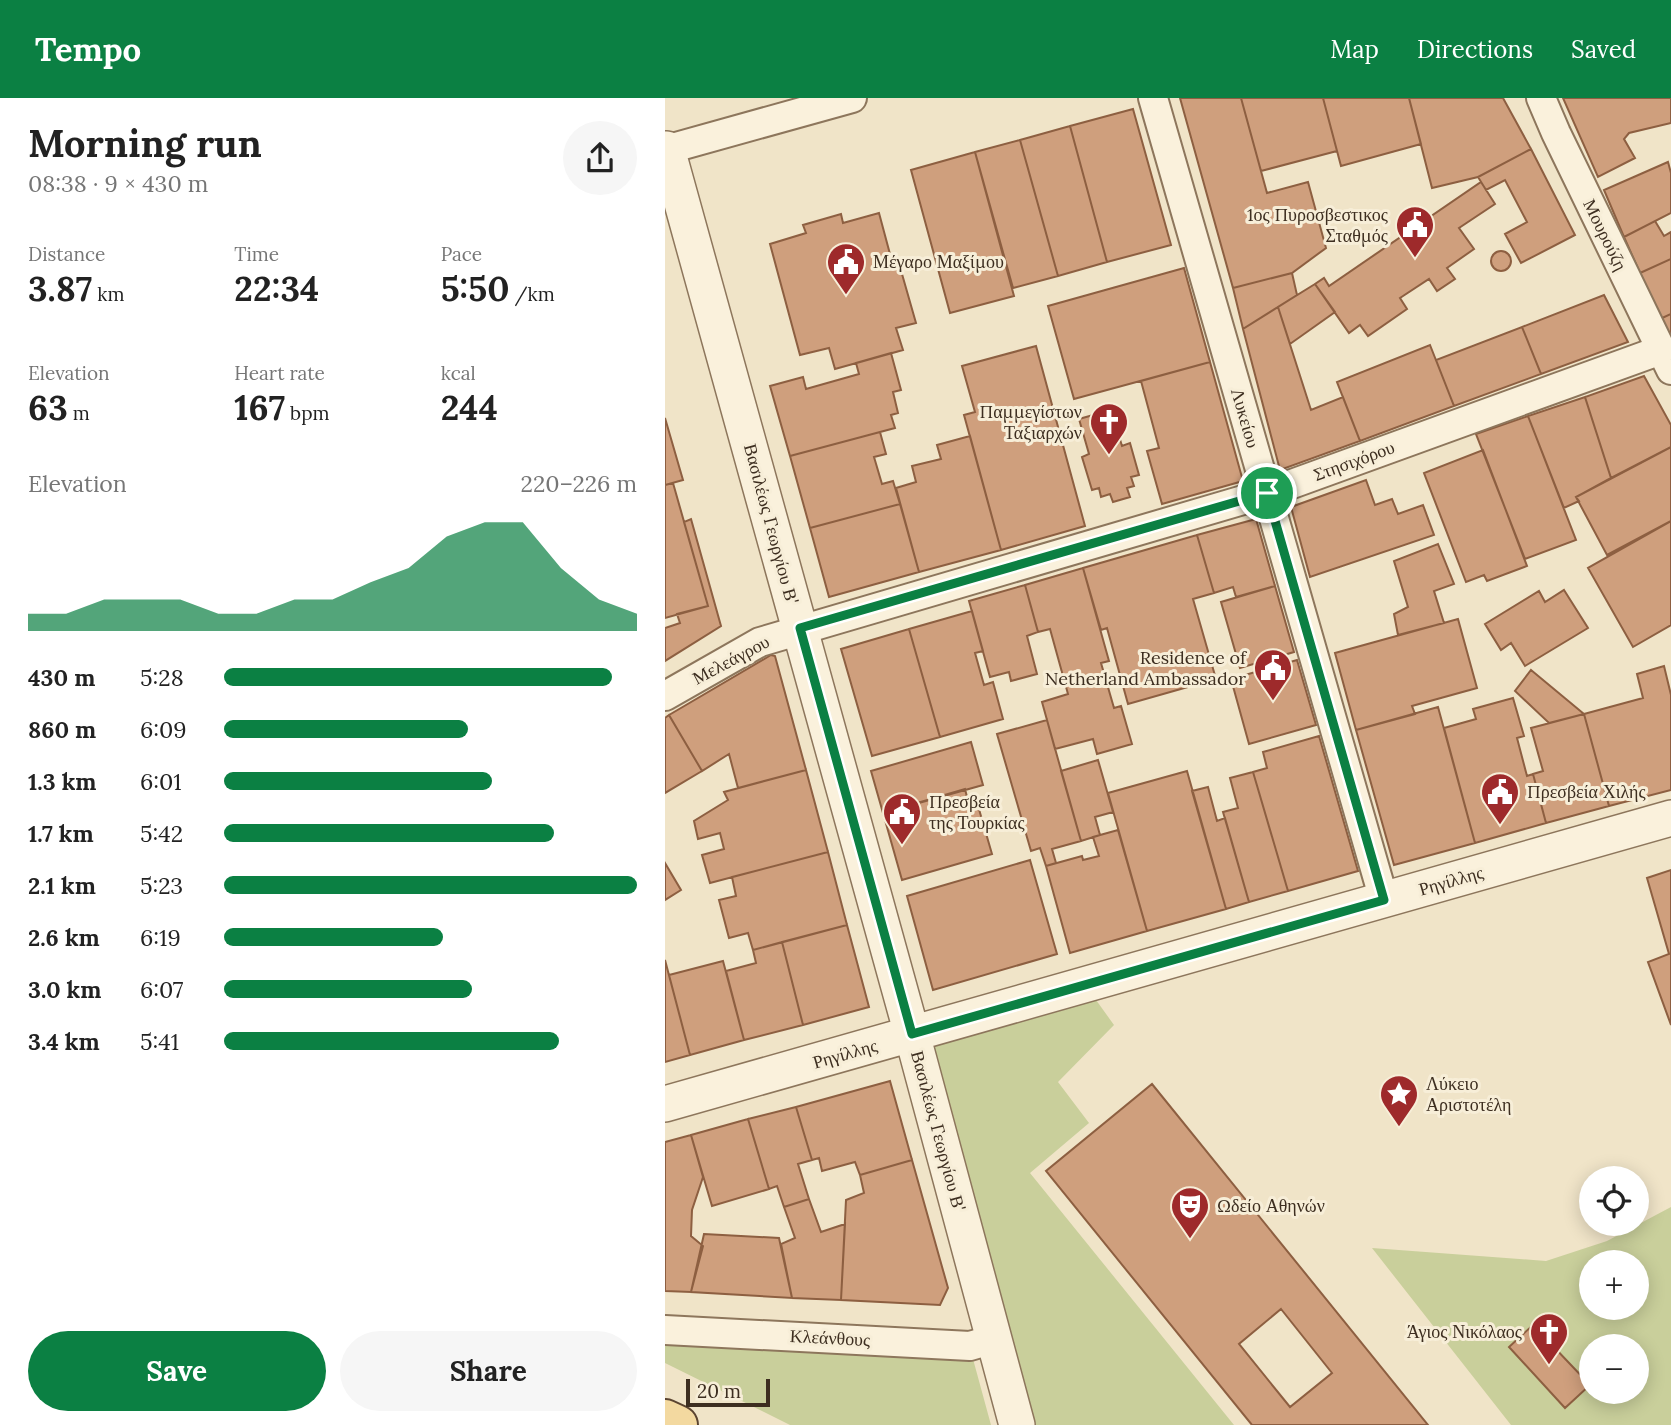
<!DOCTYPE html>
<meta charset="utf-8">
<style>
:root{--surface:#fff;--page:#f6f6f6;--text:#222;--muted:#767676;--accent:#0b8043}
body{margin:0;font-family:Lora,serif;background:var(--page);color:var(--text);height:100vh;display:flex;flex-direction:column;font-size:26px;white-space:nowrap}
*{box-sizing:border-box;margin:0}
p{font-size:23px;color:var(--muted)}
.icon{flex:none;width:38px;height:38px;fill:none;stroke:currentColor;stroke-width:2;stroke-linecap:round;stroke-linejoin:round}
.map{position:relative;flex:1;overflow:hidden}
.details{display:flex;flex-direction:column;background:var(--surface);width:665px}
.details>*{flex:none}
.controls{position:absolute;left:914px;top:1068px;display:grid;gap:14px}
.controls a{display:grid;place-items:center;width:70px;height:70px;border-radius:50%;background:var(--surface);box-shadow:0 4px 18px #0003;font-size:35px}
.scale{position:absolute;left:21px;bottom:18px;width:84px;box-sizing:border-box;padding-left:7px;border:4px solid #3d2e20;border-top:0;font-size:19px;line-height:24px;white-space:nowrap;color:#3d2e20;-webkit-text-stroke:5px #f7eed8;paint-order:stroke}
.pin{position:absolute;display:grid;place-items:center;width:60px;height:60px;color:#fff;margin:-30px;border:4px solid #fff;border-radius:50%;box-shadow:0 2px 7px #0007}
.round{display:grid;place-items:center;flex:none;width:74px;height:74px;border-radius:37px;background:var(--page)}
.head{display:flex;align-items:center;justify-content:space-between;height:119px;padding:0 28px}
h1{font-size:38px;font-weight:700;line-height:52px}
.figures{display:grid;grid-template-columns:repeat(3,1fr);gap:10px;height:119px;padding:7px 28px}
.figures div{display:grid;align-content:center}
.figures b{font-size:35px;font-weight:700}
.figures small{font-size:19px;font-weight:400}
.figures p{font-size:19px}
.chart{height:196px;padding:14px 28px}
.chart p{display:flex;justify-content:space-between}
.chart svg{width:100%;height:126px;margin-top:7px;fill:var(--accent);opacity:.7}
.cta{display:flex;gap:14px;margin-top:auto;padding:14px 28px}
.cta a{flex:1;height:80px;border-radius:42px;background:var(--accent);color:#fff;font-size:28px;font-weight:700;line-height:80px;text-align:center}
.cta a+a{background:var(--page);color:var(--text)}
ul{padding:0 28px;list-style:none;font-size:23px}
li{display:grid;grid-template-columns:112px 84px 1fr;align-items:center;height:52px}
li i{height:18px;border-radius:9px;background:var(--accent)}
header{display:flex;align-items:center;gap:42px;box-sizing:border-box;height:98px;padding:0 35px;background:var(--accent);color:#fff}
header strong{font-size:33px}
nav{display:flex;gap:38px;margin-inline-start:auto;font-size:24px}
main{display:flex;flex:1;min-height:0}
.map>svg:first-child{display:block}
</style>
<header>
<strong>Tempo</strong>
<nav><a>Map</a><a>Directions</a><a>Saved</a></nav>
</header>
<main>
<section class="details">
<div class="head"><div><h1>Morning run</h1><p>08:38 · 9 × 430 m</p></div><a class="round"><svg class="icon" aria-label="share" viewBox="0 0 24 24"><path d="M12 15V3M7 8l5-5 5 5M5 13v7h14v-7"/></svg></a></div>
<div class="figures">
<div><p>Distance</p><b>3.87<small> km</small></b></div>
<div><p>Time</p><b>22:34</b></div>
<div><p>Pace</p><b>5:50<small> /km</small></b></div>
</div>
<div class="figures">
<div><p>Elevation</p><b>63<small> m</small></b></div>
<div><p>Heart rate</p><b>167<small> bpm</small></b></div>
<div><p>kcal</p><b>244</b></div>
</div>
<div class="chart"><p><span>Elevation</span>220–226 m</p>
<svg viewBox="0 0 160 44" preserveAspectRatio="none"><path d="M0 44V38L10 38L20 33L30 33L40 33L50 38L60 38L70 33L80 33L90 27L100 22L110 11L120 6L130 6L140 22L150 33L160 38V44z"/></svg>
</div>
<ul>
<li><b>430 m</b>5:28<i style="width:94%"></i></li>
<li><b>860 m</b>6:09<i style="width:59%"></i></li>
<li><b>1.3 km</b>6:01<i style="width:65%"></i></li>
<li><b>1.7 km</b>5:42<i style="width:80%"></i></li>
<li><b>2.1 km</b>5:23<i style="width:100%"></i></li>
<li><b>2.6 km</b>6:19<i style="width:53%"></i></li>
<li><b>3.0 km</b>6:07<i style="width:60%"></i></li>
<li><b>3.4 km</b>5:41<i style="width:81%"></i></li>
</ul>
<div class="cta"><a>Save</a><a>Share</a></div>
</section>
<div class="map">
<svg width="1006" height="1327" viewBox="0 0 1006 1327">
<rect width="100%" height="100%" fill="#f0e4c8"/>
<path fill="#c9cf9b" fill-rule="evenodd" d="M426 895 449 927 393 984 424 1025 365 1075 569 1327H365L257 943Z
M1006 1109V1327H846L707 1150 881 1163 942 1143ZM926 1164H971V1209H926ZM926 1248H971V1293H926Z
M0 1241 308 1261 326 1327H125L0 1265Z"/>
<path fill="#cf9f7d" stroke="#8d5f41" stroke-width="2" fill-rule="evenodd" d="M515 0H576L602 95 643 84 661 150 627 175 568 190Z
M576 0H658L672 53 596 73Z
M658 0H744L756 46 676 68Z
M744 0H838L866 51 813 79 767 90Z
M898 0H1006V25L964 35 959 41 970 60 933 79Z
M468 11 506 147 442 164 405 28Z
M405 28 442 164 393 178 355 42Z
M355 42 393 178 348 190 310 54Z
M866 51 910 137 856 165 840 136 862 124 840 82 821 92 813 79Z
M310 54 349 198 285 215 246 72Z
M1003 64 1006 75V115L959 139 939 92Z
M816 84 830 106 794 130 809 151 782 170 790 181 772 193 764 181 735 200 742 211 703 238 695 227 684 235 650 186 659 180 664 188Z
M214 115 229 171 235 169 251 225 231 230 238 252 170 271 164 250 135 257 105 146 141 135 138 127 176 116 178 125Z
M990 123 999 138 1006 134V161L975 175 959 139Z
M826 163a10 10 0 1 1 20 0a10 10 0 1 1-20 0Z
M1006 161V216L995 221 975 175Z
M519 170 545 264 409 301 383 208Z
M627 175 632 197 578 231 568 190Z
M650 186 670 214 625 246 613 209Z
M939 197 963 244 876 276 857 229Z
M613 209 646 312 678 299 695 343 615 372 578 231Z
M1006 216V241L995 221Z
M857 229 876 276 789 308 771 262Z
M765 247 789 308 695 343 672 284Z
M371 248 420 428 336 452 299 317 310 314 297 268Z
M226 255 236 292 228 294 233 315 226 317 230 330 125 358 105 288 138 279 141 291 194 276 191 265Z
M545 264 578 383 497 406 482 353 494 350 476 283Z
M979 278 1006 327V349L946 380 920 299Z
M920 299 946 380 911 399 914 403 899 410 863 318Z
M446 312 457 348 465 345 474 377 466 379 469 388 462 390 465 399 448 404 445 396 436 399 434 390 427 392 417 359 424 356 414 321Z
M863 318 911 442 860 461 811 336Z
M0 320 18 382 0 387Z
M215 334 221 356 209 359 217 386 228 383 235 406 145 430 125 358Z
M305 338 336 452 254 474 231 390 251 384 247 368 276 361 272 347Z
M1006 349V423L942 457 911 399Z
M818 352 862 468 822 483 819 477 801 484 759 375Z
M701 382 710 407 727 401 733 416 758 407 769 437 645 479 626 409Z
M8 385 43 508 0 520V387Z
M235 406 254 474 164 499 145 430Z
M26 421 56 528 0 563V530L15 525 12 516 43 508 19 424Z
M591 421 610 488 571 499 568 489 549 495 532 437Z
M1006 423V527L968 549 923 470Z
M532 437 549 495 528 501 551 581 463 606 442 530 436 532 418 470Z
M773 446 789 486 769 493 779 525 733 537 729 516 743 509 729 463Z
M418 470 444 563 436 565 449 610 456 608 467 646 432 656 428 641 390 651 377 604 403 596 385 531 373 534 360 487Z
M360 487 373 534 362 538 372 576 346 583 344 574 325 579 304 503Z
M610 488 629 554 575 570 556 504Z
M899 492 923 530 860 568 846 545 836 552 820 526 874 493 880 504Z
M307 513 318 553 310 555 319 587 328 584 338 621 275 639 244 531Z
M793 521 812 590 747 608 750 616 691 632 670 555Z
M244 531 275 639 207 658 176 551Z
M106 557 110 558 141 672 73 690 64 656 37 673 4 617Z
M632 562 651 627 584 646 566 581Z
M999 568 1006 597V692L944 708 919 616 978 600 972 576Z
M866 572 919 616 884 625 850 593Z
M848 600 859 638 852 640 862 678 868 676 881 725 810 745 779 630 811 621 808 611Z
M773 609 810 745 729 767 691 632Z
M919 616 944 708 881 725 868 676 878 673 866 630Z
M4 617 37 673 0 695V620Z
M382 622 416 743 387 751 391 765 381 768 375 750 366 753 332 636Z
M654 638 693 773 623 793 588 674 602 670 598 654Z
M306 644 318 687 218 715 206 673Z
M433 662 448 714 430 719 435 737 416 743 396 673Z
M141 672 163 754 45 785 37 757 59 751 55 735 33 741 29 723 63 702 59 694Z
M522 673 561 811 482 833 443 695Z
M588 674 623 793 584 804 558 714 573 710 565 680Z
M543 689 552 723 560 720 584 804 561 811 527 693Z
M300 691 303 703 311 701 327 756 237 782 218 715Z
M453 732 482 833 405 855 381 768 417 758 418 762 434 758 428 739Z
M163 754 182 827 88 852 83 835 64 840 54 802 71 798 67 779Z
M365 762 392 856 268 892 242 798Z
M0 765 16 792 0 802Z
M1006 772V927L983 864 1004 856 982 780Z
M182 827 204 909 138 927 117 844Z
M117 844 138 927 79 942 61 873 91 865 88 852Z
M0 862 25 957 0 964Z
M58 863 79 942 25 957 4 877Z
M225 983 247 1062 195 1077 190 1064 157 1073 154 1060 147 1062 131 1009Z
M487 986 763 1327H587L381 1073ZM616 1211 667 1275 625 1309 574 1246Z
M131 1009 147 1062 133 1066 144 1101 119 1109 112 1088 104 1091 83 1021Z
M83 1021 104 1091 47 1108 26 1037Z
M26 1037 38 1079 27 1112 26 1138 38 1148 26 1194 0 1193V1044Z
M247 1062 283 1190 275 1207 176 1202 181 1102 199 1095 195 1077Z
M144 1101 156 1134 180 1126 176 1202 127 1200 116 1146 130 1140 119 1109Z
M39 1136 114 1140 127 1200 26 1194Z
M868 1227 925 1287 900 1310 844 1249Z"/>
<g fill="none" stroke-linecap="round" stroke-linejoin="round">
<defs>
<path id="minor" d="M488 0 719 802
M876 0 891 35 1006 272
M0 52 187 0
M0 598 95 544 602 395 996 252
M0 1232 305 1248 329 1241"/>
<path id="tertiary" d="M2 51 247 936 352 1327
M0 1006 1006 720"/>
<path id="primary" d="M0 1321 13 1327"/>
</defs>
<use href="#minor" stroke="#8d765c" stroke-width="32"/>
<use href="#tertiary" stroke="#8d765c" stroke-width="38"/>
<use href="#primary" stroke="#5b4430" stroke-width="42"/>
<use href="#minor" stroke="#faf1dc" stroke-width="28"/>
<use href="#tertiary" stroke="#faf1dc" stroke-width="35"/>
<use href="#primary" stroke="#f3d9a0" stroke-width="38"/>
</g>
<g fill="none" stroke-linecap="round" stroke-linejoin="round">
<defs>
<path id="route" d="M602 395 719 802 247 936 135 530Z"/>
</defs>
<use href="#route" stroke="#fff" stroke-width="14"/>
<use href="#route" stroke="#0b8043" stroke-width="9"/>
</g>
<defs>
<symbol id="civic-pin" viewBox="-11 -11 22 30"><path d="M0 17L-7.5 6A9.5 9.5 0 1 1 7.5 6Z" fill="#9e2a2b" stroke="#f7eed8"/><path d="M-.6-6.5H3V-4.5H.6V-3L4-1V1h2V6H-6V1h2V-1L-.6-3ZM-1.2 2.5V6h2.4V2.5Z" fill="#fff"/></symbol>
<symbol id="church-pin" viewBox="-11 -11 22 30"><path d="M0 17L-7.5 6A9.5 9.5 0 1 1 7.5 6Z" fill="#9e2a2b" stroke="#f7eed8"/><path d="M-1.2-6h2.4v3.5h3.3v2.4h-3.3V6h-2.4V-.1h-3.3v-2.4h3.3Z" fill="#fff"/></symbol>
<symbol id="sight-pin" viewBox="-11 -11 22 30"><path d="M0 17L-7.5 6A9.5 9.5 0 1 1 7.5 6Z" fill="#9e2a2b" stroke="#f7eed8"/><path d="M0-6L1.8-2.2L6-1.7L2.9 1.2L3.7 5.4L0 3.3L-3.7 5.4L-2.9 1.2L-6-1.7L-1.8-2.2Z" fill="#fff"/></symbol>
<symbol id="theatre-pin" viewBox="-11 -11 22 30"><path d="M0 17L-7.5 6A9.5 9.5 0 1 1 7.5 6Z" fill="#9e2a2b" stroke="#f7eed8"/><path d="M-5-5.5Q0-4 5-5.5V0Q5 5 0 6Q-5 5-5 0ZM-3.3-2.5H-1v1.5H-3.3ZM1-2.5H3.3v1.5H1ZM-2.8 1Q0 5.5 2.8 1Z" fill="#fff"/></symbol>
</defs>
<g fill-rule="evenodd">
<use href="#civic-pin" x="728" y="105" width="44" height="60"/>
<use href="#civic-pin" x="159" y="142" width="44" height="60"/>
<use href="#church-pin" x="422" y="302" width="44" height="60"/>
<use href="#civic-pin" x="586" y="548" width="44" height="60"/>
<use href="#civic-pin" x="813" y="672" width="44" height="60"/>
<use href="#civic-pin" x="215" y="692" width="44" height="60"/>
<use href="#sight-pin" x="712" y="974" width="44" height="60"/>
<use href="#theatre-pin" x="503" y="1086" width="44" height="60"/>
<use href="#church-pin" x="862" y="1212" width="44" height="60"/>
</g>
<g text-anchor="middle" stroke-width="6" stroke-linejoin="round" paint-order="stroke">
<g font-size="18" fill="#3d2e20" stroke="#f7eed8" text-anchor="start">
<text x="723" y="123" text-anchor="end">1ος Πυροσβεστικος<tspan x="723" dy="21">Σταθμός</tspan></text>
<text x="208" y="170">Μέγαρο Μαξίμου</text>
<text x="417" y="320" text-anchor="end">Παμμεγίστων<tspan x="417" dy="21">Ταξιαρχών</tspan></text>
<text x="581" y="566" text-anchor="end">Residence of<tspan x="581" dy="21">Netherland Ambassador</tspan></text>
<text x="862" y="700">Πρεσβεία Χιλής</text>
<text x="264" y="710">Πρεσβεία<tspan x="264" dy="21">της Τουρκίας</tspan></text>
<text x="761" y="992">Λύκειο<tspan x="761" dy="21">Αριστοτέλη</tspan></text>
<text x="552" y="1114">Ωδείο Αθηνών</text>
<text x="857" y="1240" text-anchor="end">Άγιος Νικόλαος</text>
</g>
<g font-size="18" fill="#3d2e20" stroke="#f7eed8">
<text transform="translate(940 137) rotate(64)" y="6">Μουρούζη</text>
<text transform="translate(580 320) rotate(74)" y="6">Λυκείου</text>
<text transform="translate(689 363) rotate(-20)" y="6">Στησιχόρου</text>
<text transform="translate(106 426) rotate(75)" y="6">Βασιλέως Γεωργίου Β'</text>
<text transform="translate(66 562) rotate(-28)" y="6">Μελεάγρου</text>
<text transform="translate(786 783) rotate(-16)" y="6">Ρηγίλλης</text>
<text transform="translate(180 956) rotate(-16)" y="6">Ρηγίλλης</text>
<text transform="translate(273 1033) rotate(75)" y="6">Βασιλέως Γεωργίου Β'</text>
<text transform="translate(165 1240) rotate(3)" y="6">Κλεάνθους</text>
</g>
</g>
</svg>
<div class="controls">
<a><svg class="icon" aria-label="locate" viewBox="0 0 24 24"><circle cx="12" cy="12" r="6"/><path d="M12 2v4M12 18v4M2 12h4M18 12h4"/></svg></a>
<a>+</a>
<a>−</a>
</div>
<div class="scale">20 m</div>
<div class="pin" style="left:602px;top:395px;background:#1e9e55"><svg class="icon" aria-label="arrive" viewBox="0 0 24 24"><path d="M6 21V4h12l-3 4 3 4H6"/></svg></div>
</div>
</main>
